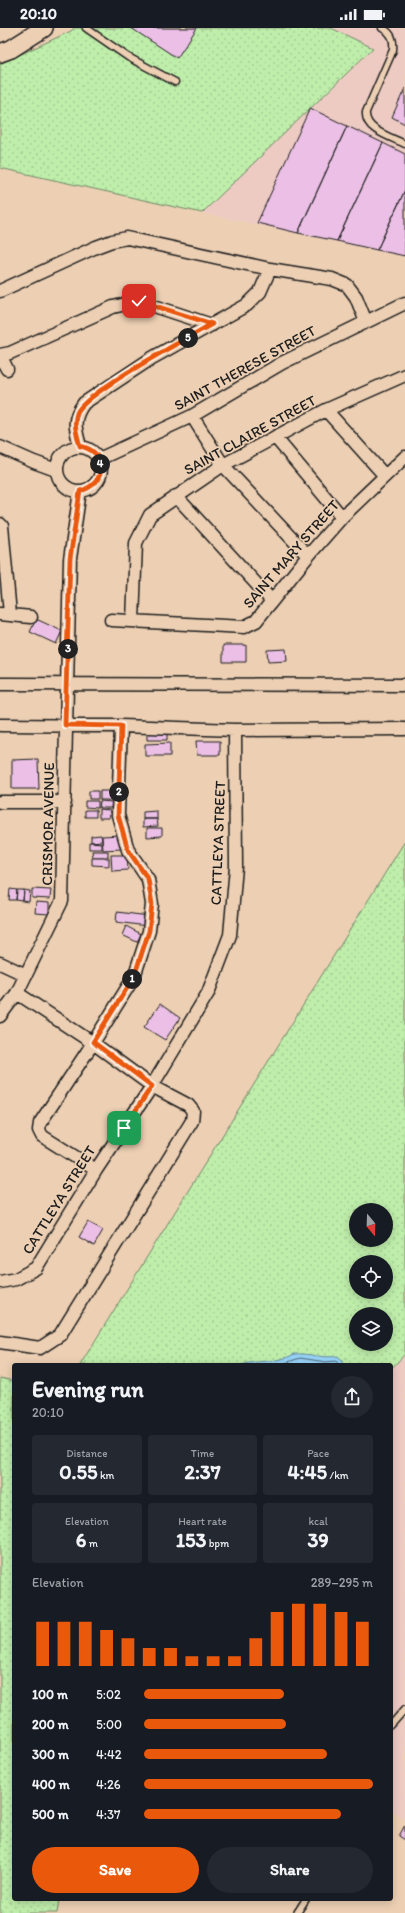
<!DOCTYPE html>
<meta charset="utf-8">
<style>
:root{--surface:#171b24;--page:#242831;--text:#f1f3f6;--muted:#9ea1a6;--accent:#ea580c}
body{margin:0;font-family:Itim,sans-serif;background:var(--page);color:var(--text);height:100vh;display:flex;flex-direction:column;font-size:15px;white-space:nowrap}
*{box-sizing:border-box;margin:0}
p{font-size:13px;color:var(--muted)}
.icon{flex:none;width:22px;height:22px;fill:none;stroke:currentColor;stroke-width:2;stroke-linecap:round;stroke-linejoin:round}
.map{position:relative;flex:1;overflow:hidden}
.drawer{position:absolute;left:12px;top:1335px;width:381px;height:538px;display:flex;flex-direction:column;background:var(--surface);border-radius:4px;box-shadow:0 2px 10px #0003}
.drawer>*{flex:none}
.needle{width:26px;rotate:161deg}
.tools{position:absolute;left:349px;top:1175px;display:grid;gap:8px}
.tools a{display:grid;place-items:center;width:44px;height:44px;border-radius:50%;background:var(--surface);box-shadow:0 2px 10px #0003;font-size:20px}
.pin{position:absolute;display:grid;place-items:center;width:34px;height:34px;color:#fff;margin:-17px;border-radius:8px;box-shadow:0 2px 6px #0006}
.km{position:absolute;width:20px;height:20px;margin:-10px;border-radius:50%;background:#222;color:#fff;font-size:11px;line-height:20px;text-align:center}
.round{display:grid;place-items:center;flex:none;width:42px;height:42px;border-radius:21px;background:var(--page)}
.headline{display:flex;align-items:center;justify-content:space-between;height:68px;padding:0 20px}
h1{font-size:22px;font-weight:700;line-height:30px}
.metrics{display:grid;grid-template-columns:repeat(3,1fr);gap:6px;height:68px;padding:4px 20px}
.metrics div{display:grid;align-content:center;border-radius:4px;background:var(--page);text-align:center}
.metrics b{font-size:20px;font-weight:700}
.metrics small{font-size:11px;font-weight:400}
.metrics p{font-size:11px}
.chart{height:112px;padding:8px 20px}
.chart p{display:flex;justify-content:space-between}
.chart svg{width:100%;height:72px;margin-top:4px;stroke:var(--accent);stroke-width:6}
.button{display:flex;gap:8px;margin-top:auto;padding:8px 20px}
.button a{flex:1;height:46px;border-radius:24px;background:var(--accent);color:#fff;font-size:16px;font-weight:700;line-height:46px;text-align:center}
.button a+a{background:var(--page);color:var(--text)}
ul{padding:0 20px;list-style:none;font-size:13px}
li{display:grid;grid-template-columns:64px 48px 1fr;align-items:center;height:30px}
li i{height:10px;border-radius:5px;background:var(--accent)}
.status{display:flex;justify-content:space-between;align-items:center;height:28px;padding:0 20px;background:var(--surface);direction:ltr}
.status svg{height:11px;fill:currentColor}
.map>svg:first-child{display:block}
</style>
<div class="status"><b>20:10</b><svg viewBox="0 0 49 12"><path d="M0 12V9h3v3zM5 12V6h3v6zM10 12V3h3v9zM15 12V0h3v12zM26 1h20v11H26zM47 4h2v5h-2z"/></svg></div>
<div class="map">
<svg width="405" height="1885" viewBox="0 0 405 1885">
<defs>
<pattern id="grass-dots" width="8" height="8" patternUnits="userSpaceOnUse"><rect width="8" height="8" fill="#bfeeab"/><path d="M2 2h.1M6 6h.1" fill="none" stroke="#a4cc93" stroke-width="1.8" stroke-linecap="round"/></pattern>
</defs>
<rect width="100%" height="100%" fill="#edd0b4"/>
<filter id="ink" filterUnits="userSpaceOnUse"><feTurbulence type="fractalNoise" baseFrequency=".025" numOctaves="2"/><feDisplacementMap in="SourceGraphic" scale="8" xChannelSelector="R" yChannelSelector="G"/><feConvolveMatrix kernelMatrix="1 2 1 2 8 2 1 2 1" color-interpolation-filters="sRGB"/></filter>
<g filter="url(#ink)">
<path fill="#edcbc3" d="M331 0H405V229L202 185 373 21Z
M405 1326V1792L391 1782V1341Z"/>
<path fill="url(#grass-dots)" stroke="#6e8564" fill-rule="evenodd" d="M74 0H331L373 20 202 185 0 140V36L71 3Z
M405 813V1326L391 1341V1337H80ZM356 1182H386V1212H356ZM356 1234H386V1264H356ZM356 1286H386V1316H356Z
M0 1350 14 1353V1871H59L57 1885H0Z"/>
<path fill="#97d3f8" stroke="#668aa0" d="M295 1326C309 1325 323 1331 338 1328L341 1331 343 1337H241C262 1331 275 1336 295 1326Z"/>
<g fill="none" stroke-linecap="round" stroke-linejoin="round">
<path stroke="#4d6574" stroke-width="1" d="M279 1337 300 1330 326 1334 336 1333 339 1337"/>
</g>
<path fill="#ecc0e6" stroke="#1c1c1c" d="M131 0H197L177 30Z
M405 60V96L392 89Z
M310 80 347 98 298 205 257 195Z
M347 98 383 115 337 213 298 205Z
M383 115 405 126V162L377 222 337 213Z
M405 162V228L377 222Z
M36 591 62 603 56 616 30 604Z
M223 617H246V634H223Z
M286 621 287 633 268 634 267 622Z
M147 700H167V712H147Z
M196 713H220V727H197Z
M170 715V728H145V716Z
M38 731 39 761H12V732Z
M89 763H98V771H89Z
M100 763H113L112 772H100Z
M85 773H98V780L85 779Z
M100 773 112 774 111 780H99Z
M99 781 110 782 109 790H99Z
M85 782H96V789H85Z
M157 783V791H143V784Z
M143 791H157L158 798 143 799Z
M147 800H162V808L147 809Z
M101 807 102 813 91 814V808Z
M120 807 121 821 103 822 102 808Z
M89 814 102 815V821H89Z
M92 823H108V829H93Z
M111 827H127L128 842 112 843Z
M92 830H109V838L92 837Z
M10 861 17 862 16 872H9Z
M32 861 51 862 50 871 32 870Z
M17 862H24L23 873 16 872Z
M24 862 30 863 29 874 23 873Z
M36 874 49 875V886L35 885Z
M117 884 149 888 147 898 116 894Z
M126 898 141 906 137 914 122 907Z
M160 976 180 990 165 1012 144 999Z
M88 1194 103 1202 94 1218 79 1209Z
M405 1797V1812L399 1808Z"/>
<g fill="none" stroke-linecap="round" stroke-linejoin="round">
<defs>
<path id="lane" d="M86 0 128 29 175 54
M382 0C392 5 394 12 393 22L366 84C364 102 391 109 405 116
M391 1697 405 1681
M297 1885 306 1871"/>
<path id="street" d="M0 263 96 219 112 213 127 210 270 241 332 251 347 257 356 269 366 294
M0 327 10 325 113 279 139 273 212 297
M0 327 7 341
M326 382 385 448
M192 388 223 437 308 528
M275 409 342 489
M80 418C75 400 72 391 84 375L152 330 247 277 260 264 270 241
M57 441a22 22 0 1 1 44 0a22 22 0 1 1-44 0Z
M0 419 34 434 56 442
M99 431 192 388 282 335 405 275
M176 468 272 573
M0 496 2 498 10 586
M0 586 31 589
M111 592 244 599 256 593 308 528 342 489 405 429
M133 593 136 515 150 487 223 437 326 382 405 347
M0 656 405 657
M0 697 121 698 235 702 236 839 230 907 208 965 152 1058 96 1142 36 1240 16 1251 0 1254
M235 702 405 701
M0 774H65
M0 935 26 947
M0 988 17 965 62 873 70 531 80 463
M96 1142 42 1108 39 1102 40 1095 93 1015 134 949 149 903 152 876 148 851 128 822 118 787 121 698
M0 1314 40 1320 60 1307 192 1093 193 1083 188 1077 152 1058 93 1015 17 965"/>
<path id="secondary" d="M0 25 11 21 44 0"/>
</defs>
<use href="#lane" stroke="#1c1c1c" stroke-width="9"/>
<use href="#street" stroke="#1c1c1c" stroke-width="15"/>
<use href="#secondary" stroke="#1c1c1c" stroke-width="20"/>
<use href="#lane" stroke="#edd0b4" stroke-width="6"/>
<use href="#street" stroke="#edd0b4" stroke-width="12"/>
<use href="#secondary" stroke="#edd0b4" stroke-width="17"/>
</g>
</g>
<g fill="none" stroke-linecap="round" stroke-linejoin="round" filter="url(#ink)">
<defs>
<path id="route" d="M124 1100 152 1058 93 1014 134 949 149 903 152 876 148 851 128 822 118 787 121 698 65 697 70 531 80 463C107 456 109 424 80 418 77 407 73 396 77 385 84 365 189 309 212 296L139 273"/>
</defs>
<use href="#route" stroke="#fff" stroke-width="8"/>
<use href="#route" stroke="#ea580c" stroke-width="5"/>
</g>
<g text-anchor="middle" stroke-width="3.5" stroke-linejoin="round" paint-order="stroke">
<g font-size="15" fill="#1c1c1c" stroke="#edd0b4">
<text transform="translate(245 340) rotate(-29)" y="5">SAINT THERESE STREET</text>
<text transform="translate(250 407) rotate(-29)" y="5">SAINT CLAIRE STREET</text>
<text transform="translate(291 526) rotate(-49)" y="5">SAINT MARY STREET</text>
<text transform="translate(48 796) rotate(-89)" y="5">CRISMOR AVENUE</text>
<text transform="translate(218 815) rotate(-88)" y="5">CATTLEYA STREET</text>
<text transform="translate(59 1172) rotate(-58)" y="5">CATTLEYA STREET</text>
</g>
</g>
</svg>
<div class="tools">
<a><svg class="needle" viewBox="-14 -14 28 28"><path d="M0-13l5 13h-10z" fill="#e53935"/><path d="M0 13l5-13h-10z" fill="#9ea1a6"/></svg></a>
<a><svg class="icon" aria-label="locate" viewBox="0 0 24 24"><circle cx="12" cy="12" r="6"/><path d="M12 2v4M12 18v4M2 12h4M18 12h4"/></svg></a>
<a><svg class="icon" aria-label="layers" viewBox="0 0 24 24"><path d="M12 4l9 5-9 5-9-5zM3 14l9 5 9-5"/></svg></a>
</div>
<div class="pin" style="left:124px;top:1100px;background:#1e9e55"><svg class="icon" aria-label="arrive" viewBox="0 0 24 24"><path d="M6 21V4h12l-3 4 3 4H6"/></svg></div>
<div class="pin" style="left:139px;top:273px;background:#d93025"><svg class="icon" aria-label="check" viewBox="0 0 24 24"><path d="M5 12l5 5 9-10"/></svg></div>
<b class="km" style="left:132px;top:951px">1</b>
<b class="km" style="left:119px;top:764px">2</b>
<b class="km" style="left:68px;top:621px">3</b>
<b class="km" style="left:100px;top:436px">4</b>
<b class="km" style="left:188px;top:310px">5</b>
<section class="drawer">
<div class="headline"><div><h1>Evening run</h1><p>20:10</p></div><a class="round"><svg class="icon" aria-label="share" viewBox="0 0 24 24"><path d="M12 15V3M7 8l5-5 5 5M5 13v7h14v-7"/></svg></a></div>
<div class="metrics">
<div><p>Distance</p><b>0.55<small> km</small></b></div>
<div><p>Time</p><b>2:37</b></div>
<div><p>Pace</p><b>4:45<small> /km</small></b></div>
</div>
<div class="metrics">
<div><p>Elevation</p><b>6<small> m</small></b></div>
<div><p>Heart rate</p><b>153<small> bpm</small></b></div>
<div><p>kcal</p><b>39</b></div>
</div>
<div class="chart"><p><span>Elevation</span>289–295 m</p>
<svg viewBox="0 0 160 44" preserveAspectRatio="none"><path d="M5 44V17M15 44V17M25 44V17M35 44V22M45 44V27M55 44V33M65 44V33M75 44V38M85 44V38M95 44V38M105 44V27M115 44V11M125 44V6M135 44V6M145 44V11M155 44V17"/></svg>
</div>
<ul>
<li><b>100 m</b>5:02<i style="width:61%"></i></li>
<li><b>200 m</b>5:00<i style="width:62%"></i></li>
<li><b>300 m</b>4:42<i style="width:80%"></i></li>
<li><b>400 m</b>4:26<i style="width:100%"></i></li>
<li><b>500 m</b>4:37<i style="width:86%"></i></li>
</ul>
<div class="button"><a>Save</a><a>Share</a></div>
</section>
</div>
